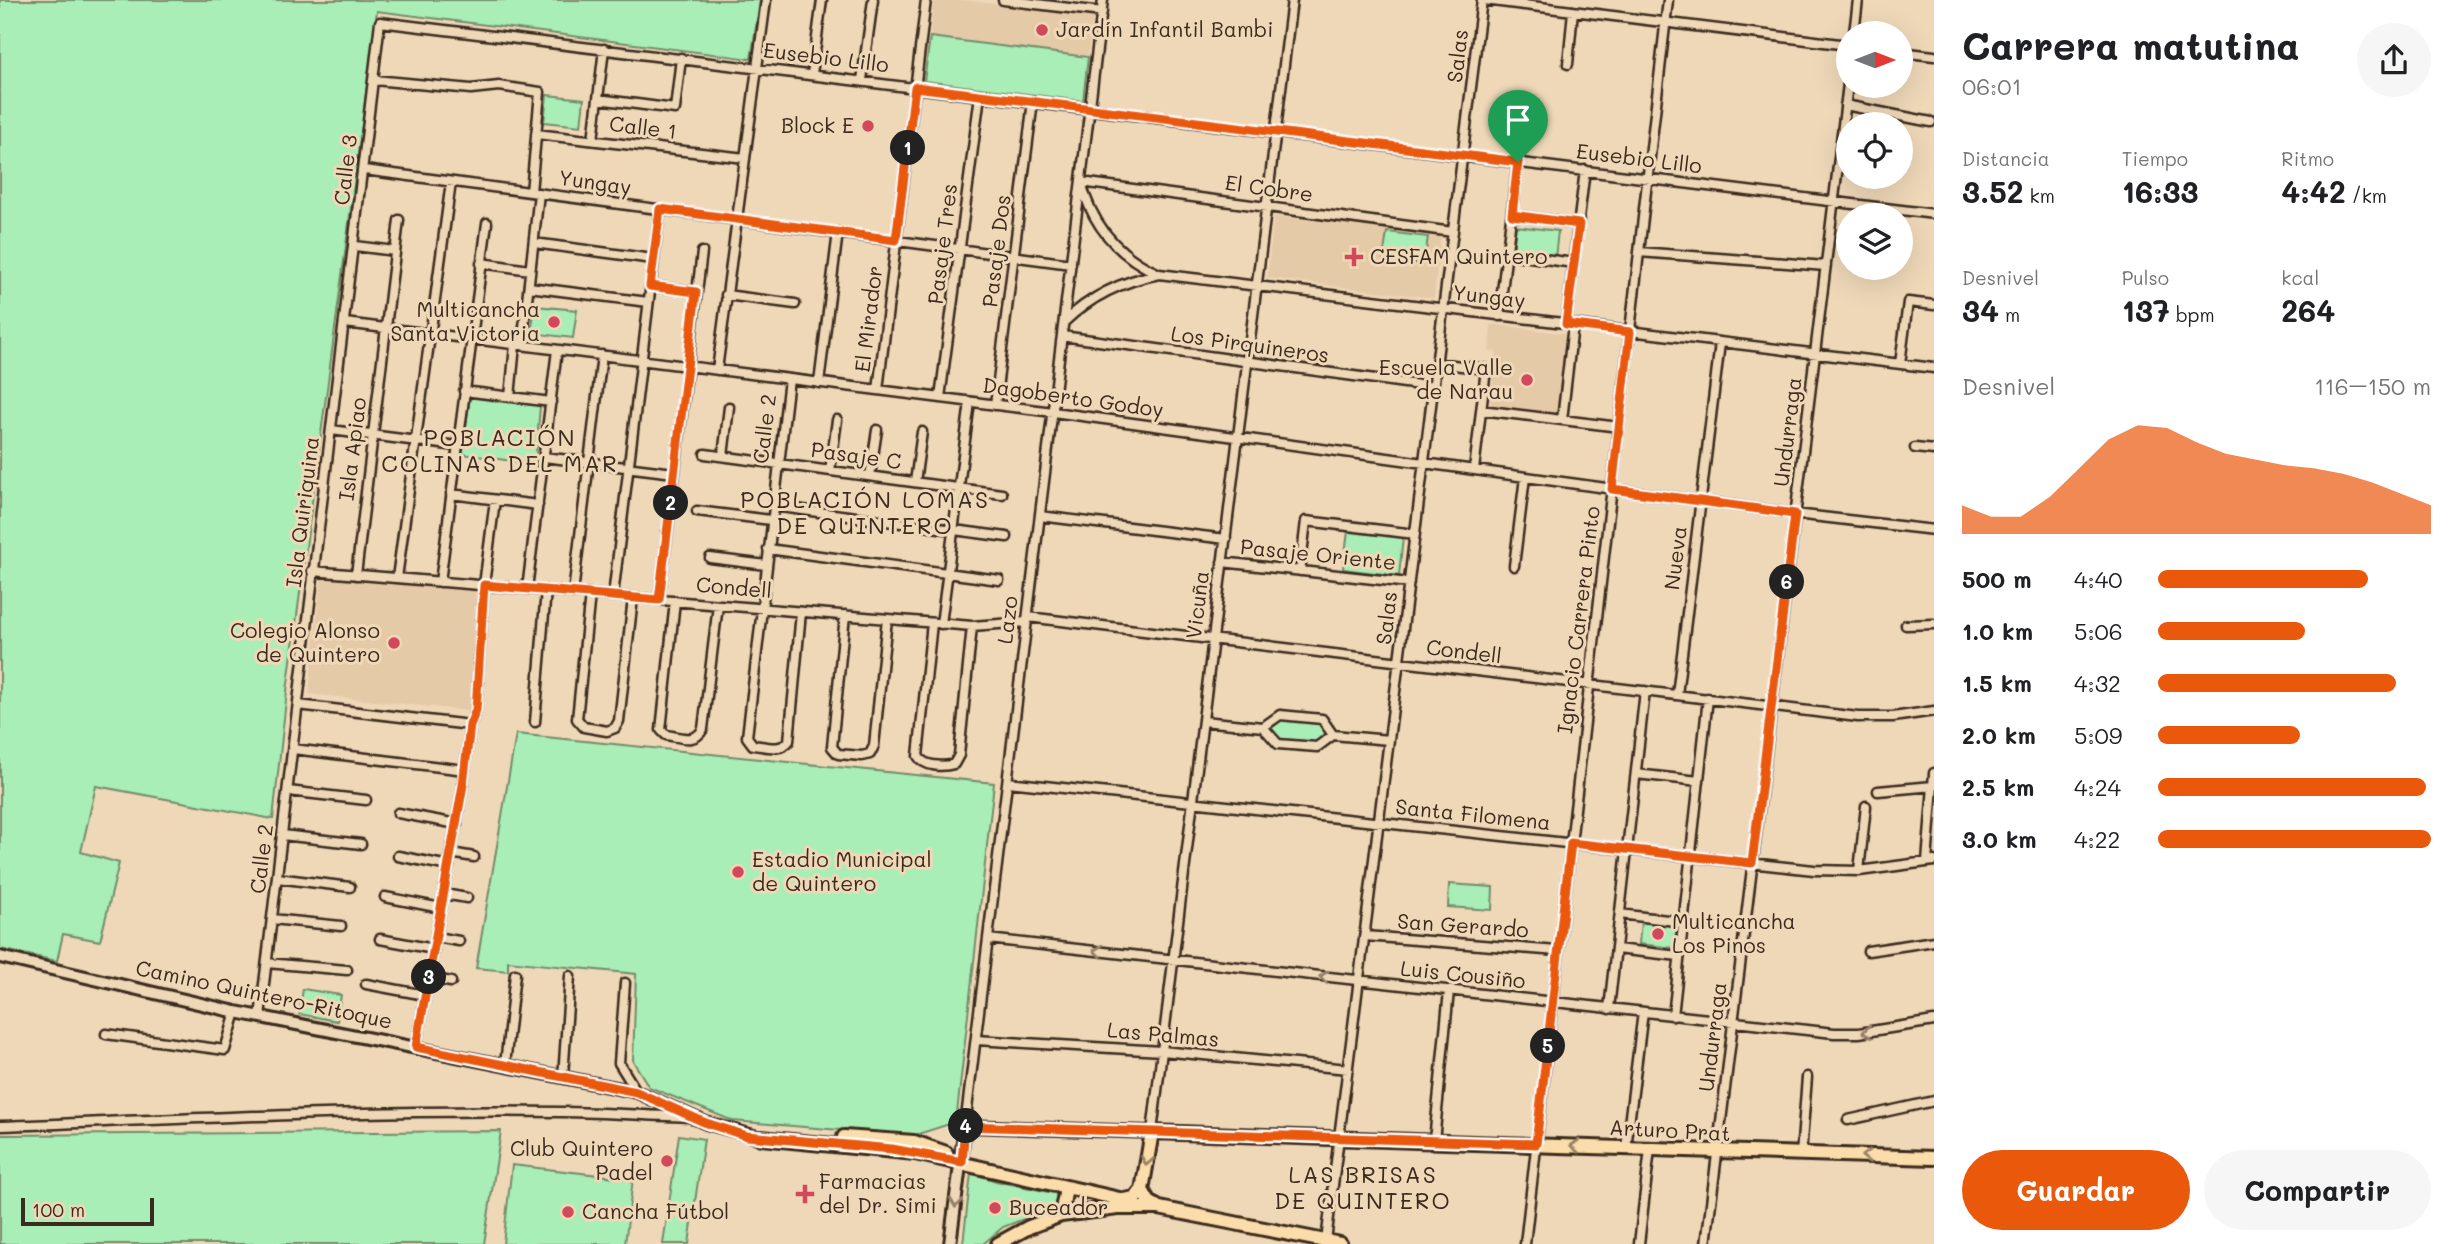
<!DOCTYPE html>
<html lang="es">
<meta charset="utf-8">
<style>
:root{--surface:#fff;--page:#f6f6f6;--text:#202124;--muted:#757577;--accent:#ea580c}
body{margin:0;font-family:Mali,sans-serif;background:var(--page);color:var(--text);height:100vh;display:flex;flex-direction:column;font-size:26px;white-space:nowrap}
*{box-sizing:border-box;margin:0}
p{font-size:23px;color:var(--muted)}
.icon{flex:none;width:38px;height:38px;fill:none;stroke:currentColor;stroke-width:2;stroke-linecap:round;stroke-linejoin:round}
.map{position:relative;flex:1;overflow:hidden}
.details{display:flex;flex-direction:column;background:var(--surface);width:525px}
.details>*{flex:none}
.needle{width:46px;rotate:90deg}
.tools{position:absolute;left:1836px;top:21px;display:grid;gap:14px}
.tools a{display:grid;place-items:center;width:77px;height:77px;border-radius:50%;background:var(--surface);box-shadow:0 7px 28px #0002;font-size:35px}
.scale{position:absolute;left:21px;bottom:18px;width:133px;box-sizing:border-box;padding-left:7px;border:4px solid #3b2a1e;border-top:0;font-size:19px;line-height:24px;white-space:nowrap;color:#3b2a1e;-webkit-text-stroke:5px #efd8b8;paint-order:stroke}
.pin{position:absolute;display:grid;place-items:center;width:60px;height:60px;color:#fff;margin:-72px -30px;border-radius:50% 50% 50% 0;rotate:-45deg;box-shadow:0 0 7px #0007}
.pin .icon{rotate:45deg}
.km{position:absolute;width:35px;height:35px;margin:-18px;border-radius:50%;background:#222;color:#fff;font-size:19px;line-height:35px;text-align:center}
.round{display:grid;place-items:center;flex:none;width:74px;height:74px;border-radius:37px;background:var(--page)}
.headline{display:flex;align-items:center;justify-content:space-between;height:119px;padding:0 28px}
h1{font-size:38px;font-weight:700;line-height:52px}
.metrics{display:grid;grid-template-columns:repeat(3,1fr);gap:10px;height:119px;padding:7px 28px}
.metrics div{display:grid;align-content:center}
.metrics b{font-size:30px;font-weight:700}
.metrics small{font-size:19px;font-weight:400}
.metrics p{font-size:19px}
.chart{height:196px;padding:14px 28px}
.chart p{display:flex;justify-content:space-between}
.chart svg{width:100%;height:126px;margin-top:7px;fill:var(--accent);opacity:.7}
.primary-button{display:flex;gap:14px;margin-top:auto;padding:14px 28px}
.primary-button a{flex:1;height:80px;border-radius:42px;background:var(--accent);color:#fff;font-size:28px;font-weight:700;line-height:80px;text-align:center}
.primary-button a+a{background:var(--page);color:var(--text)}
ul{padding:0 28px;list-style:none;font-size:23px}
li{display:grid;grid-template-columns:112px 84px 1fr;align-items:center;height:52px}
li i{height:18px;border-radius:9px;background:var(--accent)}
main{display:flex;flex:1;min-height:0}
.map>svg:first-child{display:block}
</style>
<main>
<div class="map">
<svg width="1934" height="1244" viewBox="0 0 1934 1244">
<rect width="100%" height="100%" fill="#efd8b8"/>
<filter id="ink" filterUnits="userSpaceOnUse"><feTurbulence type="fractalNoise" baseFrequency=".0143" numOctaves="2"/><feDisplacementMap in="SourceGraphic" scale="14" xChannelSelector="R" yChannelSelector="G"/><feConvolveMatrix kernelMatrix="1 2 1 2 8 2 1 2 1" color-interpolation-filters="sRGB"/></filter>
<g filter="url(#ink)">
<path fill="#e5caa8" d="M934 0H965L1093 16 1088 57 930 37Z
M1274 216 1441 236 1434 298 1267 278Z
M1491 324 1568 334 1556 418 1489 408 1496 352 1489 351Z
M321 578 476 591 469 711 309 694Z"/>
<path fill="#a9edb7" stroke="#728c6a" stroke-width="2" d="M0 0H760L751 59 377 11 287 691 273 819 96 786 81 852 119 863 100 941 63 934 57 961 0 949Z
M930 37 1088 57 1083 101 924 81Z
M547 95 584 99 581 126 544 122Z
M1516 226 1558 231 1555 258 1513 252Z
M1387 232 1428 237 1424 264 1383 259Z
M535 306 577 310 573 338 531 333Z
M470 396 540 406 535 464 462 454Z
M1348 531 1403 537 1399 576 1343 569Z
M1283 717 1320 722 1328 735 1317 743 1278 740 1269 730Z
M516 734 994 783 956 1122 912 1136 733 1121 649 1087 633 1061 636 974 508 961V971L476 968Z
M1449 884 1493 887 1492 910 1448 907Z
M1641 920 1677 925 1674 948 1639 944Z
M303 989 341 995 337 1021 299 1014Z
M501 1131 484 1244H0V1135Z
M679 1135 704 1139 689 1244H663Z
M512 1165 633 1179 625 1244H503Z
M971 1173 996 1181 1058 1194 1057 1206 1003 1227 983 1244H963Z"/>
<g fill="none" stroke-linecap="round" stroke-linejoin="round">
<defs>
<path id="minor" d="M1003 0 1102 12
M1484 0 1848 45
M1854 33 1858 0
M1900 52 1934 56
M1568 64 1573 11
M812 74 822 0
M374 80 471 89 499 86 540 92 531 192
M862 80 873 0
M598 99 675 109 681 58
M1845 105 1931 122
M536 134 745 158
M593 140 604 49
M364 170 1071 264
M1512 215 1579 224
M1453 232 1081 182C1092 225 1118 256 1159 274L1934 368
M534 243 653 259
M355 246 395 251
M1639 252 1826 266
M1507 254 1574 263
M481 263 530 270
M650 286 697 292
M529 287 648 302
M726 295 795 304
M1499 316 1518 161
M1064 322C1091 296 1122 281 1159 274
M345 323 1053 412 1795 514 1934 530
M1566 324 1585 170
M1062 336 1434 387
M522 345 539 193
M1437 363 1486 369 1474 470
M1900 364 1908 302 1934 305
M717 370 766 0
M789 379 747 737 753 745C765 746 781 752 789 741L801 612
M819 383 838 232
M878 390 926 0
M464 391 551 402
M510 397 515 345
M940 398 980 95
M995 405 1033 101
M1481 410 1619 427
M1562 420 1573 325
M331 430 457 446
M1915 448 1934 450
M705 454 1002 494
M723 456 729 407
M544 457 674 473
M830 471 837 420
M870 476 877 430
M915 482 922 432
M451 494 538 505
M773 506 1007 537
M697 511 771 520
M1040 516 1226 539
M768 549 999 580
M710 558 766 565
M1222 562 1409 583
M1514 566 1525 477
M312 571 972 626 1027 622
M1300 571 1306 521 1415 534
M356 575 399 220
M397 578 451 182
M440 582 487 223
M527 589 557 350
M573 593 602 355
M590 594 577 719 584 727 607 731 615 728 619 721 633 598
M613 596 660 209
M659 600 702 252
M675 601 661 730 666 735C680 737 695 744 703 729L718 605
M845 615 832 747 838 754 862 756 870 754 874 746 887 619
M1028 617 1858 717H1893L1934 711
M932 623 918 756C924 767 943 767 954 764L959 755 972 626
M941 624 970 402
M1906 625 1934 624
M1677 695 1720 343
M298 705 470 725
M1203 721 1263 727 1280 715 1322 719 1333 735
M535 722 546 590
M1263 727 1278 744 1317 747 1333 735 1389 740
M293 749 465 770
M1636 774 1699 781
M1008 782 1814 870 1859 871 1934 861
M288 791 366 800
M1878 791 1933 786
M398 813 457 824
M282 835 361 844
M451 853 474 857
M398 856 449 866
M1927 862 1934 773
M1859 871 1866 806
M277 878 350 887
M444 894 467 898
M385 897 441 908
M1620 914 1683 922
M272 919 341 926
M1365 936 1558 951
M436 937 459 941
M380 939 434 949
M988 939 1834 1033H1859L1934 1021
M1616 949 1679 956
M1868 951 1934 941
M267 963 347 970
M429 978 451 982
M625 983 619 1063 637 1092
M366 984 425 995
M1609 1009 1645 691
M1673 1016 1708 698
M260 1017 380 22 1934 214
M106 1034 225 1050 236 1012
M976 1040 1162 1051 1348 1069
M416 1047 463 785 470 725 476 710 484 585 495 500
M505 1065 515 974
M563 1077 570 976
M1848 1120 1934 1101
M0 1126C187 1119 375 1109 562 1112 605 1112 647 1116 690 1117
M965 1126 1103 0
M1152 1132 1292 0
M1434 1141 1449 991
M1626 1148 1643 1012
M1801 1155 1807 1077
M1326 1241 1482 0
M1525 1244 1668 0
M1639 1244 1650 1149
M1706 1244 1848 84"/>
<path id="secondary" d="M0 957 236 1012 637 1092 706 1123 761 1138
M950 1244 965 1126 1152 1132"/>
<path id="primary" d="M844 1137 914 1142 946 1153
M761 1138 915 1153 1124 1200 1135 1198 1142 1190
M1159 1208 1149 1202 1142 1190 1152 1132C1413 1140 1673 1151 1934 1158
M1061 1215 1066 1188
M998 1244 1029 1227 1061 1215 1118 1208H1159L1340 1244"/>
</defs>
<use href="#minor" stroke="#3b2a1e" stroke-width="13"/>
<use href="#secondary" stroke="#3b2a1e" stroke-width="16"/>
<use href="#primary" stroke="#3b2a1e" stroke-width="18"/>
<use href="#minor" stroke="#efd8b8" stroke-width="8"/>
<use href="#secondary" stroke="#efd8b8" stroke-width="10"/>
<use href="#primary" stroke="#fbddab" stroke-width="12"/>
</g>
<defs><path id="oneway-chevron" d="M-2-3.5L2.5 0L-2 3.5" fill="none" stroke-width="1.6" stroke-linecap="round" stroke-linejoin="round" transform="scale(1.75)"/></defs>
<g stroke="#95816b">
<use href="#oneway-chevron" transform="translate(1098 951) rotate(-174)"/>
<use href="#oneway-chevron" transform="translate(1324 977) rotate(-174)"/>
<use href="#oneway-chevron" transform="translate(1867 1032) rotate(173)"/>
<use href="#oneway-chevron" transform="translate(956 1203) rotate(98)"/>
</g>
<g stroke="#9b8464">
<use href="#oneway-chevron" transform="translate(1575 1146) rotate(-177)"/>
<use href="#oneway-chevron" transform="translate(1866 1156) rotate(-179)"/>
<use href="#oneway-chevron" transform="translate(1147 1161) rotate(100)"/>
</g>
</g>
<g fill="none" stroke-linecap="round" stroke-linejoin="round" filter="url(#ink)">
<defs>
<path id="route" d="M915 87 1518 162 1512 215 1579 224 1566 324 1630 332 1612 489 1795 514 1752 863 1571 843 1536 1144 965 1126 962 1162 892 1149 747 1136 706 1123 637 1092 416 1047 463 785 470 725 476 710 484 585 659 600 696 292 650 286 660 209 896 240Z"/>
</defs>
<use href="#route" stroke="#fff" stroke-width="14"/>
<use href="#route" stroke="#ea580c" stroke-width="9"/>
</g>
<g fill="#d1495b" stroke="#efd8b8" stroke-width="2.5">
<circle cx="1042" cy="30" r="7"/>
<circle cx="868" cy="126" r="7"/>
<path d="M1350.5 246.5h7v7h7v7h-7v7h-7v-7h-7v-7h7z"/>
<circle cx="554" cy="322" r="7"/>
<circle cx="1527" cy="380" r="7"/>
<circle cx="394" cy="643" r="7"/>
<circle cx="738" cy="872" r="7"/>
<circle cx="1658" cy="934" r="7"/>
<circle cx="667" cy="1161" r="7"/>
<path d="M801.5 1183.5h7v7h7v7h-7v7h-7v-7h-7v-7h7z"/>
<circle cx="995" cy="1208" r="7"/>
<circle cx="568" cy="1212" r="7"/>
</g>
<g text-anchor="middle" stroke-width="6" stroke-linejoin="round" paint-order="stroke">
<g font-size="21" fill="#3b2a1e" stroke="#efd8b8" text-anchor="start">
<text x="1056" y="37">Jardín Infantil Bambi</text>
<text x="854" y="133" text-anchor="end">Block E</text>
<text x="1370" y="264">CESFAM Quintero</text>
<text x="540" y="317" text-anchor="end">Multicancha<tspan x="540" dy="24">Santa Victoria</tspan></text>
<text x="1513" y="375" text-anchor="end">Escuela Valle<tspan x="1513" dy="24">de Narau</tspan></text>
<text x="380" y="638" text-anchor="end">Colegio Alonso<tspan x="380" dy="24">de Quintero</tspan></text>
<text x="752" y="867">Estadio Municipal<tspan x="752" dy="24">de Quintero</tspan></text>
<text x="1672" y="929">Multicancha<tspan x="1672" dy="24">Los Pinos</tspan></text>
<text x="653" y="1156" text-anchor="end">Club Quintero<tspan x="653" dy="24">Padel</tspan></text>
<text x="819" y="1189">Farmacias<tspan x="819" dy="24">del Dr. Simi</tspan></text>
<text x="1009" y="1215">Buceador</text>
<text x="582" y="1219">Cancha Fútbol</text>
</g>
<g font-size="21" fill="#3b2a1e" stroke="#efd8b8">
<text transform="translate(1458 56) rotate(-83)" y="7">Salas</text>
<text transform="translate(826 58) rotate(7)" y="7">Eusebio Lillo</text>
<text transform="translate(643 128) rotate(7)" y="7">Calle 1</text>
<text transform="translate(1639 159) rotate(7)" y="7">Eusebio Lillo</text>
<text transform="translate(346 170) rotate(-83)" y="7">Calle 3</text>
<text transform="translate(595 183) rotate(8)" y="7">Yungay</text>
<text transform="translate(1269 189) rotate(8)" y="7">El Cobre</text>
<text transform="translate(943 244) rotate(-83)" y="7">Pasaje Tres</text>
<text transform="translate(997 251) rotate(-83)" y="7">Pasaje Dos</text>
<text transform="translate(1489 297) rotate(7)" y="7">Yungay</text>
<text transform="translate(869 319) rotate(-83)" y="7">El Mirador</text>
<text transform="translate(1250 345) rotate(8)" y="7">Los Pirquineros</text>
<text transform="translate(1073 398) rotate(8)" y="7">Dagoberto Godoy</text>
<text transform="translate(765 429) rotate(-83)" y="7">Calle 2</text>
<text transform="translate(1788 432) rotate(-83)" y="7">Undurraga</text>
<text transform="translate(353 449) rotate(-83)" y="7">Isla Apiao</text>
<text transform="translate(856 456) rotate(8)" y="7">Pasaje C</text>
<text transform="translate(303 512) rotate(-83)" y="7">Isla Quiriquina</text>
<text transform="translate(1318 555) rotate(6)" y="7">Pasaje Oriente</text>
<text transform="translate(1676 558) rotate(-83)" y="7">Nueva</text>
<text transform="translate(734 588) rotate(5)" y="7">Condell</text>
<text transform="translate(1198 605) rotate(-83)" y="7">Vicuña</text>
<text transform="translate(1387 618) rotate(-83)" y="7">Salas</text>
<text transform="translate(1008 620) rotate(-83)" y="7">Lazo</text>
<text transform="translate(1579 620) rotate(-83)" y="7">Ignacio Carrera Pinto</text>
<text transform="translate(1464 652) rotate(7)" y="7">Condell</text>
<text transform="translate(1473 815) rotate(6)" y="7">Santa Filomena</text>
<text transform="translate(262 859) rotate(-83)" y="7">Calle 2</text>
<text transform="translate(1463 926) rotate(4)" y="7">San Gerardo</text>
<text transform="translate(1463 975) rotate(6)" y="7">Luis Cousiño</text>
<text transform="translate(264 995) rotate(12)" y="7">Camino Quintero-Ritoque</text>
<text transform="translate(1163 1035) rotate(5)" y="7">Las Palmas</text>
<text transform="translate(1713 1037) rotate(-83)" y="7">Undurraga</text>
<text transform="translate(1670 1131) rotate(3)" y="7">Arturo Prat</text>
</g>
<g font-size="23" letter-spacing="2" fill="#3b2a1e" stroke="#efd8b8">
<text x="500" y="446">POBLACIÓN<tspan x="500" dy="26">COLINAS DEL MAR</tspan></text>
<text x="865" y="508">POBLACIÓN LOMAS<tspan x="865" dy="26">DE QUINTERO</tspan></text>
<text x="1363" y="1183">LAS BRISAS<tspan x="1363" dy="26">DE QUINTERO</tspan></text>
</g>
</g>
</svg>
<div class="tools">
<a><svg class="needle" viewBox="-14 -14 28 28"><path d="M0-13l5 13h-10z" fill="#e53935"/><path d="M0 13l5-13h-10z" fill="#757577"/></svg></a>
<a><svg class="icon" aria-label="locate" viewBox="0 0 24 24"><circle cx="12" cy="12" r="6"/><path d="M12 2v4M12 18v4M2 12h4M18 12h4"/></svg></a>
<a><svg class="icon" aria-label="layers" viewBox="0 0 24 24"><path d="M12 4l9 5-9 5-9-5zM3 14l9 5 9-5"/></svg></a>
</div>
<div class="scale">100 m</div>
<div class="pin" style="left:1518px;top:162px;background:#1e9e55"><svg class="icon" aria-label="arrive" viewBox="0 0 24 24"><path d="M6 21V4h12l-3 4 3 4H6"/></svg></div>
<b class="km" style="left:908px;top:148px">1</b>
<b class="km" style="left:671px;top:503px">2</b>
<b class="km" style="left:429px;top:977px">3</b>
<b class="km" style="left:966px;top:1126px">4</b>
<b class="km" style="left:1548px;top:1046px">5</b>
<b class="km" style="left:1787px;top:582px">6</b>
</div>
<section class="details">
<div class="headline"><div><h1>Carrera matutina</h1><p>06:01</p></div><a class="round"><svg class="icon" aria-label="share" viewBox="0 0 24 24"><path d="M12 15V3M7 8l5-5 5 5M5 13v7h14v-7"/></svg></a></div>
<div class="metrics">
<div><p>Distancia</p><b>3.52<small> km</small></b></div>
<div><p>Tiempo</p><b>16:33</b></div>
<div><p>Ritmo</p><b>4:42<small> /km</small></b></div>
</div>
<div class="metrics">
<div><p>Desnivel</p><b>34<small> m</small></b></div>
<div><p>Pulso</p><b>137<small> bpm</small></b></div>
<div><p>kcal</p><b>264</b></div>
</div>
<div class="chart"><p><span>Desnivel</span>116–150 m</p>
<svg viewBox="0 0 160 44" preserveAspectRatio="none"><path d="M0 44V34L10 38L20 38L30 31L40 21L50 11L60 6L70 7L80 12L90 16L100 18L110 20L120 21L130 23L140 26L150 30L160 34V44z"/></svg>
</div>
<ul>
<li><b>500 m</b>4:40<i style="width:77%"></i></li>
<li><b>1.0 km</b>5:06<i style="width:54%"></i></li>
<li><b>1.5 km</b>4:32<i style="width:87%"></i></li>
<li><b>2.0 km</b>5:09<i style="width:52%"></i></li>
<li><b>2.5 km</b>4:24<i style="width:98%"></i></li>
<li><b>3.0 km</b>4:22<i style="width:100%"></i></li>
</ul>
<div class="primary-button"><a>Guardar</a><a>Compartir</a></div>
</section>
</main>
